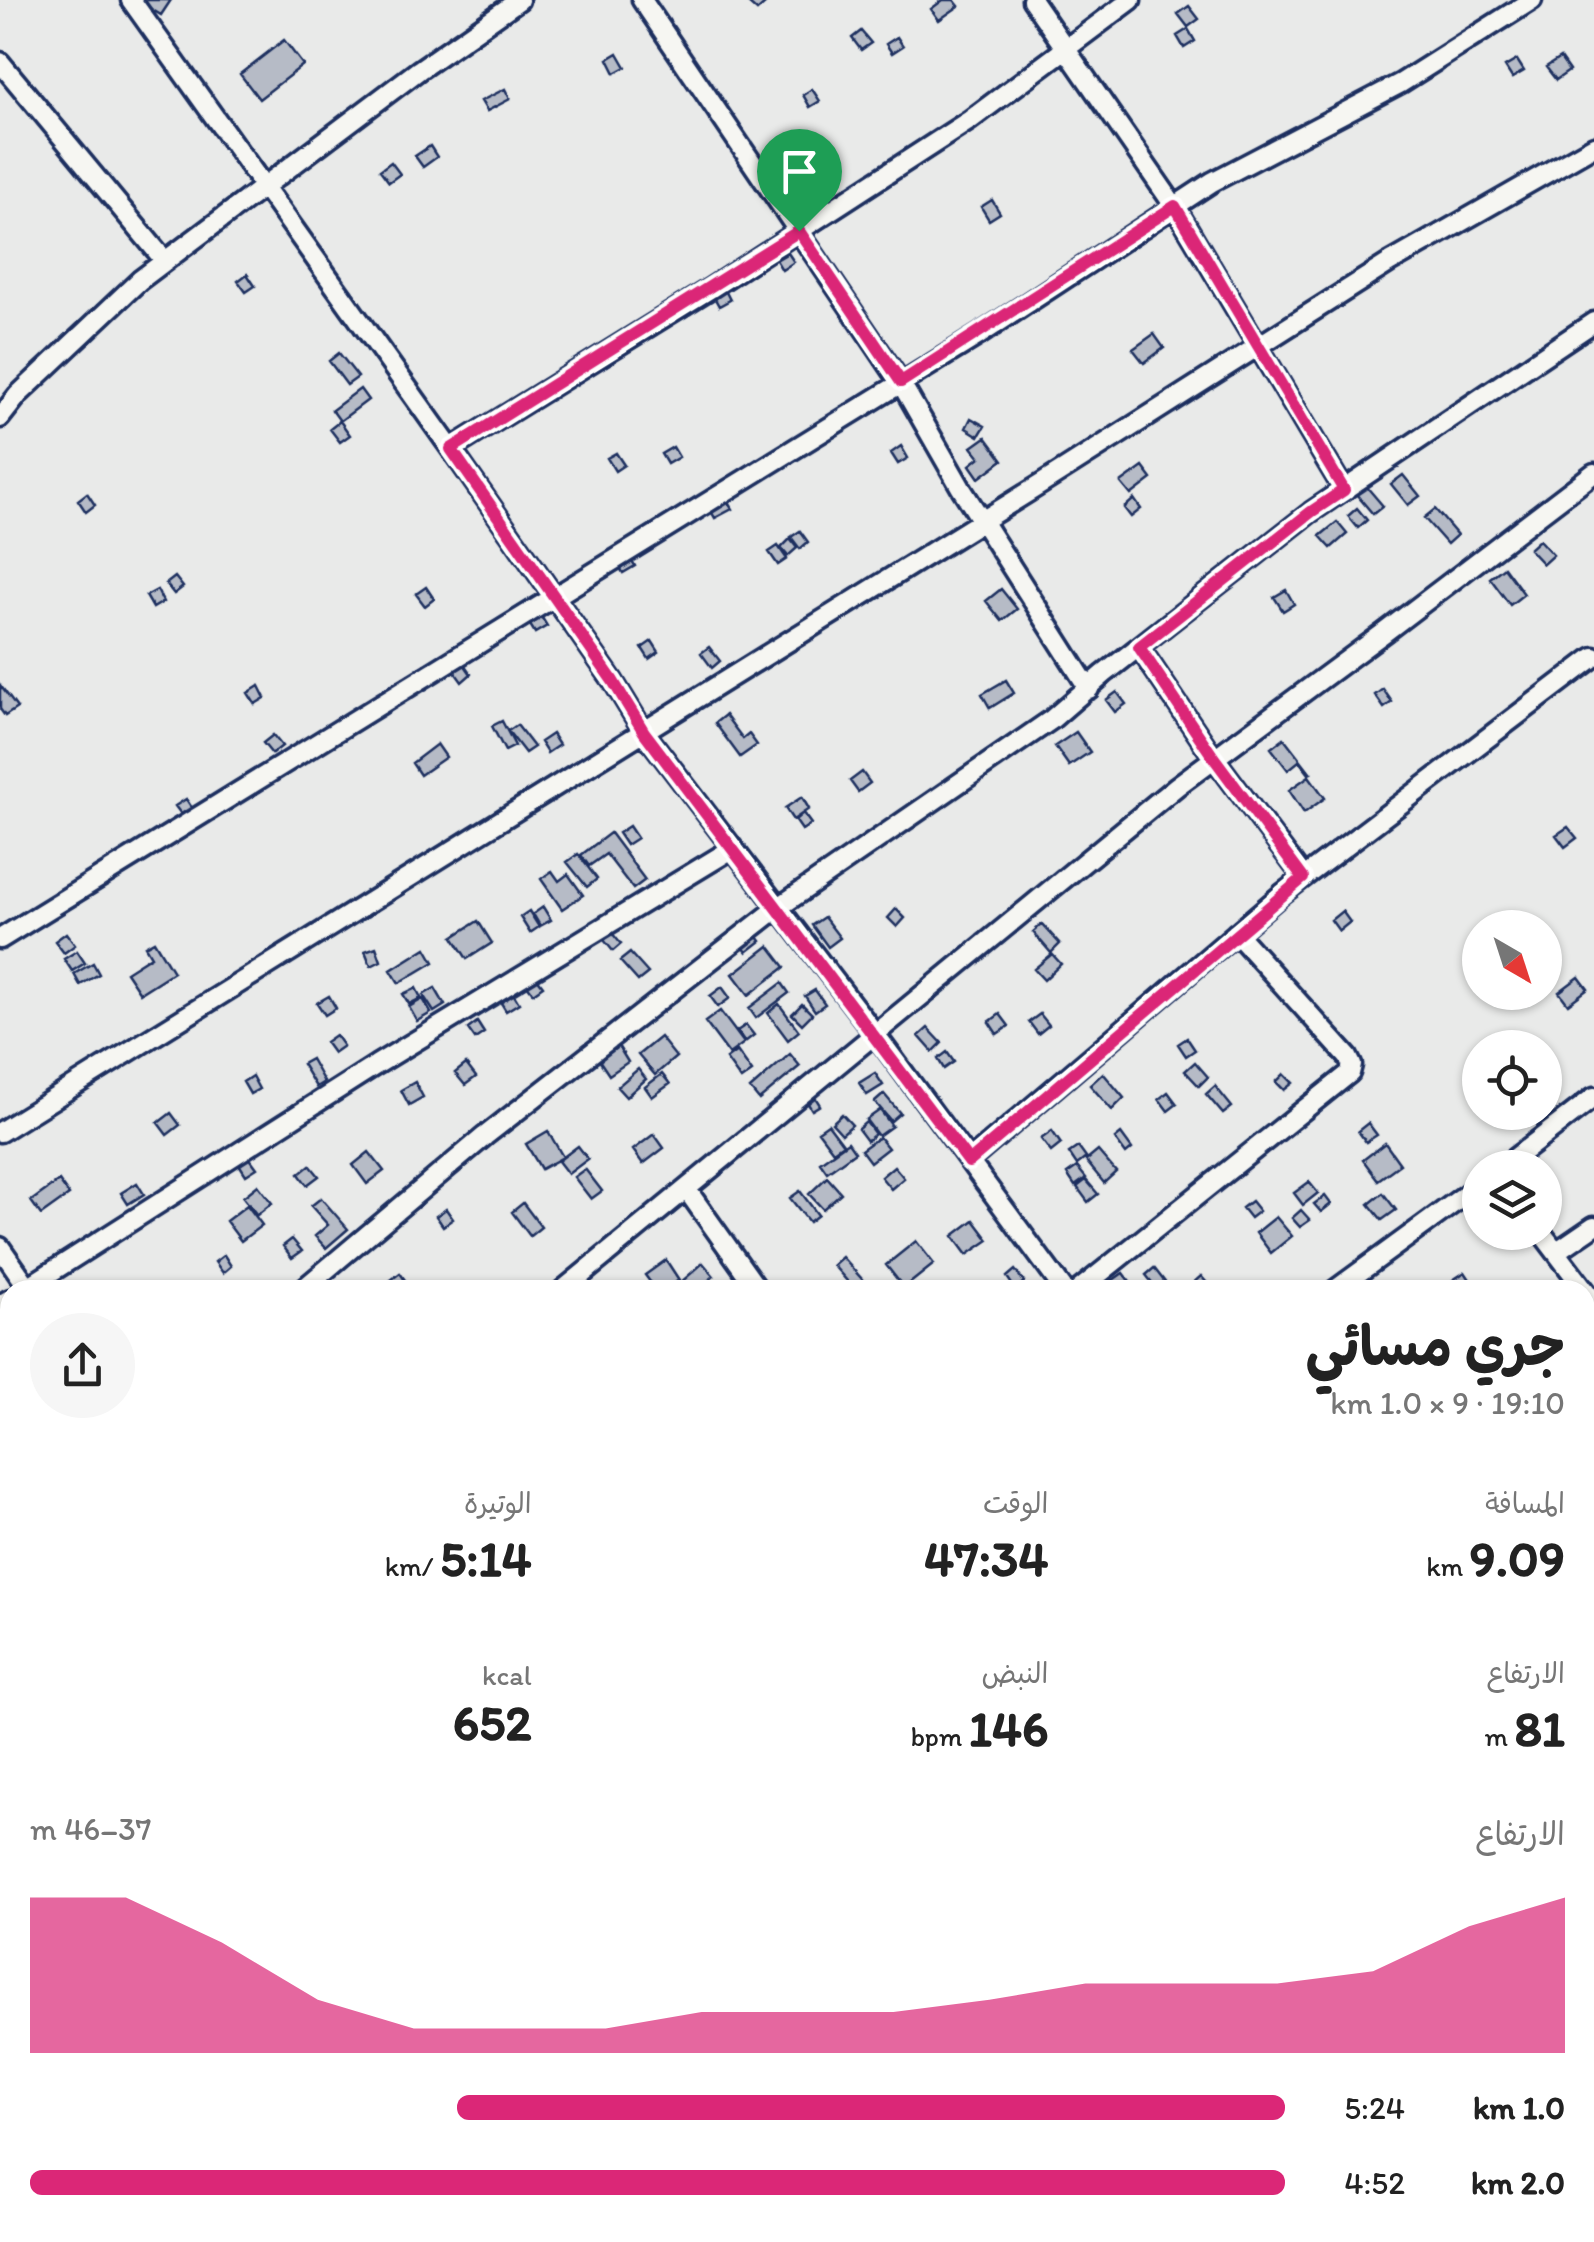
<!DOCTYPE html>
<html lang="ar">
<meta charset="utf-8">
<style>
:root{--surface:#fff;--page:#f6f6f6;--text:#222;--muted:#767676;--accent:#db2777}
body{margin:0;font-family:Itim,"Playpen Sans Arabic",sans-serif;background:var(--page);color:var(--text);direction:rtl;height:100vh;display:flex;flex-direction:column;font-size:38px;white-space:nowrap}
*{box-sizing:border-box;margin:0}
p{font-size:32px;color:var(--muted)}
.icon{flex:none;width:55px;height:55px;fill:none;stroke:currentColor;stroke-width:2;stroke-linecap:round;stroke-linejoin:round}
.map{position:relative;flex:1;overflow:hidden;direction:ltr}
.panel{position:absolute;left:0px;top:1280px;width:1595px;height:962px;display:flex;flex-direction:column;background:var(--surface);border-radius:30px 30px 0 0;box-shadow:0 2px 8px #0004;direction:rtl}
.panel>*{flex:none}
.needle{width:65px;rotate:141deg}
.tools{position:absolute;left:1462px;top:910px;display:grid;gap:20px}
.tools a{display:grid;place-items:center;width:100px;height:100px;border-radius:50%;background:var(--surface);box-shadow:0 2px 8px #0004;font-size:50px}
.pin{position:absolute;display:grid;place-items:center;width:85px;height:85px;color:#fff;margin:-102px -42px;border-radius:50% 50% 50% 0;rotate:-45deg;box-shadow:0 0 10px #0007}
.pin .icon{rotate:45deg}
.round{display:grid;place-items:center;flex:none;width:105px;height:105px;border-radius:52px;background:var(--page)}
.head{display:flex;align-items:center;justify-content:space-between;height:170px;padding:0 30px}
h1{font-size:55px;font-weight:700;line-height:75px}
.metrics{display:grid;grid-template-columns:repeat(3,1fr);gap:15px;height:170px;padding:10px 30px}
.metrics div{display:grid;align-content:center}
.metrics b{font-size:50px;font-weight:700}
.metrics small{font-size:28px;font-weight:400}
.metrics p{font-size:28px}
.chart{height:280px;padding:20px 30px}
.chart p{display:flex;justify-content:space-between}
.chart svg{width:100%;height:180px;margin-top:10px;fill:var(--accent);opacity:.7}
ul{padding:0 30px;list-style:none;font-size:32px}
li{display:grid;grid-template-columns:160px 120px 1fr;align-items:center;height:75px}
li i{height:25px;border-radius:12px;background:var(--accent)}
.map>svg:first-child{display:block}
</style>
<div class="map">
<svg width="1594" height="2242" viewBox="0 0 1594 2242">
<rect width="100%" height="100%" fill="#e9eae9"/>
<filter id="ink" filterUnits="userSpaceOnUse"><feTurbulence type="fractalNoise" baseFrequency=".01" numOctaves="2"/><feDisplacementMap in="SourceGraphic" scale="20" xChannelSelector="R" yChannelSelector="G"/><feConvolveMatrix kernelMatrix="1 2 1 2 8 2 1 2 1" color-interpolation-filters="sRGB"/></filter>
<g filter="url(#ink)">
<path fill="#b6bbc6" stroke="#1b2f5e" stroke-width="2.5" d="M136 0H171L161 15Z
M751 0H764L766 3 757 11 748 3Z
M943 0H954L959 6 939 20 931 9Z
M1189 6 1199 19 1188 27 1178 14Z
M1188 29 1195 41 1184 48 1177 36Z
M861 31 871 43 861 50 852 38Z
M897 37 903 46 892 53 886 44Z
M284 40 303 65 259 99 240 74Z
M618 53 626 67 615 73 608 59Z
M1560 58 1569 71 1556 80 1546 67Z
M1517 60 1524 71 1512 78 1505 67Z
M505 89 510 99 487 111 481 101Z
M812 89 820 101 810 107 803 95Z
M430 146 437 157 423 167 415 156Z
M391 162 400 174 389 182 380 170Z
M992 200 1000 213 989 220 981 207Z
M788 253 794 262 782 270 776 260Z
M247 274 255 286 246 292 238 281Z
M725 290 730 300 719 306 714 297Z
M1154 334 1164 348 1144 363 1133 349Z
M339 353 358 377 347 385 329 361Z
M360 389 368 400 340 421 332 410Z
M971 418 985 426 979 436 966 428Z
M340 421 350 435 340 442 330 429Z
M986 437 1003 460 979 478 970 465 980 457 972 447Z
M901 446 908 458 898 464 891 453Z
M673 447 679 457 667 464 661 454Z
M616 453 624 465 615 471 607 458Z
M1143 467 1152 479 1131 495 1121 483Z
M1403 475 1420 496 1408 505 1391 484Z
M1366 486 1383 506 1373 514 1356 494Z
M87 493 95 505 86 512 78 500Z
M723 494 732 509 715 518 707 504Z
M1134 499 1141 509 1131 517 1124 508Z
M1357 508 1367 520 1358 528 1348 516Z
M1435 509 1457 535 1447 544 1424 518Z
M1337 522 1347 534 1331 548 1320 536Z
M800 531 808 542 800 549 791 537Z
M790 539 797 548 788 556 781 548Z
M1539 540 1553 555 1543 564 1529 549Z
M778 546 787 559 778 565 769 552Z
M629 555 635 566 623 573 617 563Z
M1504 567 1524 594 1510 605 1490 578Z
M175 577 183 587 174 594 166 584Z
M426 587 434 599 425 606 416 594Z
M1001 589 1017 609 1002 621 986 601Z
M157 590 163 602 153 608 146 596Z
M1286 590 1294 604 1283 611 1274 597Z
M539 613 547 626 535 633 527 620Z
M652 641 659 652 649 659 642 648Z
M709 647 720 661 712 668 701 653Z
M462 661 471 674 462 682 452 668Z
M1006 680 1014 693 990 708 982 694Z
M0 685 17 708 5 716 0 709Z
M259 686 265 698 255 704 248 693Z
M1383 689 1392 702 1384 708 1375 695Z
M1117 692 1126 704 1115 712 1106 700Z
M725 715 743 739 749 734 757 745 740 757 715 723Z
M502 721 515 746 505 751 492 726Z
M517 725 534 747 525 753 508 731Z
M1076 732 1090 752 1069 766 1055 746Z
M552 734 559 745 547 753 540 742Z
M273 735 282 746 272 754 263 743Z
M1284 738 1311 773 1309 774 1299 761 1288 770 1271 748Z
M437 744 446 757 420 775 412 763Z
M862 772 870 783 858 792 850 781Z
M1309 776 1325 798 1304 813 1289 790Z
M802 797 809 809 793 820 785 808Z
M186 799 194 811 184 818 175 806Z
M803 813 811 824 802 830 795 820Z
M629 826 637 838 626 845 618 833Z
M1568 827 1577 838 1565 847 1556 835Z
M610 833 645 880 633 889 606 854 589 866 581 855Z
M578 854 597 879 587 887 567 862Z
M552 871 559 881 568 874 583 895 562 909 541 879Z
M543 907 551 920 540 926 533 914Z
M896 909 905 918 897 927 888 918Z
M529 911 539 927 530 933 520 917Z
M1342 911 1350 922 1339 931 1331 920Z
M824 917 840 938 828 947 812 925Z
M478 921 492 943 467 959 453 937Z
M1042 924 1060 944 1051 953 1033 932Z
M753 930 761 941 747 952 739 942Z
M66 933 75 945 64 953 55 941Z
M612 933 621 944 613 951 604 940Z
M154 941 173 972 140 993 126 972 151 956 145 946Z
M769 946 785 967 749 995 733 974Z
M376 947 381 961 371 966 365 951Z
M426 948 434 962 399 983 391 970Z
M77 951 85 963 72 971 64 959Z
M630 953 648 973 638 981 620 961Z
M1052 954 1061 964 1044 980 1034 969Z
M93 963 99 974 80 985 74 974Z
M534 974 543 986 533 993 524 981Z
M1579 977 1588 989 1568 1004 1559 992Z
M782 983 789 993 756 1018 749 1008Z
M722 987 730 998 718 1007 710 996Z
M416 988 421 998 409 1004 403 994Z
M435 988 445 1005 434 1012 423 995Z
M511 990 519 1003 506 1011 498 998Z
M815 990 825 1004 815 1011 805 996Z
M329 996 336 1008 325 1015 317 1003Z
M423 999 431 1013 417 1021 409 1007Z
M779 1004 799 1031 788 1040 768 1013Z
M802 1004 812 1014 802 1024 792 1014Z
M720 1011 744 1043 729 1054 705 1022Z
M1000 1014 1009 1026 997 1034 989 1022Z
M1040 1014 1049 1025 1038 1034 1029 1022Z
M477 1022 484 1033 475 1039 468 1029Z
M746 1025 754 1035 745 1042 737 1031Z
M928 1028 942 1043 933 1052 919 1036Z
M335 1035 343 1046 333 1053 325 1042Z
M660 1037 676 1057 655 1075 638 1055Z
M1187 1038 1195 1050 1186 1056 1178 1044Z
M615 1041 628 1062 609 1075 595 1054Z
M737 1051 752 1072 741 1080 726 1059Z
M947 1052 954 1062 944 1069 938 1059Z
M790 1054 800 1066 759 1100 750 1089Z
M311 1059 324 1082 316 1087 302 1064Z
M1195 1062 1208 1077 1199 1086 1185 1071Z
M466 1064 476 1077 465 1085 455 1073Z
M638 1069 646 1079 626 1097 617 1087Z
M875 1073 883 1085 867 1095 859 1083Z
M1103 1073 1124 1098 1112 1110 1090 1085Z
M662 1074 670 1084 652 1097 645 1087Z
M1284 1074 1293 1083 1284 1090 1276 1082Z
M252 1076 259 1089 250 1094 243 1082Z
M415 1082 423 1097 409 1105 401 1090Z
M1215 1086 1232 1107 1223 1114 1206 1094Z
M1168 1092 1177 1104 1168 1111 1159 1099Z
M813 1094 820 1105 812 1110 805 1099Z
M884 1094 900 1113 891 1121 875 1102Z
M880 1110 892 1126 878 1136 866 1120Z
M171 1113 180 1125 167 1135 158 1123Z
M842 1114 852 1125 842 1134 832 1123Z
M866 1122 875 1134 867 1141 858 1129Z
M1368 1123 1377 1135 1366 1142 1358 1131Z
M828 1124 843 1144 833 1151 818 1131Z
M548 1131 563 1157 541 1169 526 1144Z
M1052 1131 1061 1144 1051 1152 1041 1139Z
M654 1134 664 1148 643 1164 633 1150Z
M1121 1134 1132 1149 1126 1154 1115 1139Z
M879 1137 888 1148 870 1162 861 1150Z
M848 1142 855 1152 827 1172 820 1162Z
M1385 1143 1400 1164 1378 1180 1363 1160Z
M578 1146 588 1159 568 1174 558 1161Z
M1078 1147 1086 1158 1077 1165 1069 1153Z
M1098 1151 1116 1172 1104 1183 1086 1161Z
M369 1152 384 1171 367 1184 353 1165Z
M249 1157 257 1168 246 1175 239 1164Z
M310 1165 319 1176 307 1185 299 1174Z
M894 1166 904 1178 891 1189 881 1177Z
M1077 1167 1086 1178 1075 1186 1067 1174Z
M585 1169 602 1191 591 1199 574 1177Z
M827 1177 841 1193 823 1209 809 1194Z
M1086 1180 1098 1194 1088 1202 1077 1187Z
M59 1181 69 1195 41 1215 31 1201Z
M1309 1182 1318 1193 1303 1205 1294 1193Z
M137 1183 144 1194 128 1204 121 1193Z
M258 1185 272 1203 257 1215 243 1197Z
M800 1191 818 1215 809 1222 790 1198Z
M1383 1193 1396 1210 1382 1220 1369 1204Z
M1325 1196 1331 1204 1321 1212 1314 1204Z
M321 1198 348 1229 326 1248 315 1236 328 1225 311 1206Z
M1251 1201 1259 1211 1250 1218 1242 1208Z
M523 1203 541 1227 530 1236 512 1212Z
M247 1205 262 1225 241 1241 226 1221Z
M446 1209 453 1219 443 1226 436 1216Z
M1301 1210 1310 1220 1300 1227 1292 1218Z
M1276 1217 1292 1236 1271 1253 1256 1233Z
M974 1220 989 1240 967 1255 953 1236Z
M292 1239 302 1251 292 1258 283 1246Z
M916 1241 934 1264 904 1288 886 1265Z
M224 1255 231 1266 223 1273 215 1262Z
M842 1257 871 1289 870 1290H855L833 1265Z
M666 1260 679 1280 664 1290H656L645 1275Z
M703 1263 714 1276 702 1286 705 1290H672Z
M1154 1268 1171 1290H1158L1146 1275Z
M1015 1270 1024 1282 1015 1289 1007 1277Z
M1465 1272 1473 1284 1463 1290H1459L1453 1280Z
M400 1273 412 1290H378Z
M1123 1273 1136 1290H1120L1113 1280Z
M1201 1276 1213 1290H1198L1192 1284Z
M1585 1458 1594 1471 1593 1498 1585 1487Z
M1 1860 10 1869 2 1878 0 1877Z
M1585 1941 1594 1952V1966L1592 1968 1585 1960Z
M2 2039 10 2048V2052L0 2061V2041Z
M1585 2172 1594 2183V2189L1588 2194 1585 2191Z
M911 2232H940L928 2242H899Z"/>
<g fill="none" stroke-linecap="round" stroke-linejoin="round">
<defs>
<path id="street" d="M131 0 451 449 613 681 644 732 876 1035 1064 1290
M642 0 901 383 961 488 1089 689
M1032 0 1175 207 1344 490
M0 62 165 261
M0 418 18 395 140 280 419 70 519 0
M451 449 711 288 970 120 1131 0
M1139 647 1214 758 1303 877
M0 939 979 335 1212 182 1401 83 1532 0
M0 1132 1043 483 1389 263 1594 146
M969 1161 1282 894 1594 657
M1502 1168 1594 1097
M687 1190 758 1290
M1541 1232 1594 1302
M0 1247 28 1287
M1556 1252 1594 1226
M23 1290 376 1065 732 849
M302 1290 485 1136 779 907 1051 720 1104 674 1311 512 1594 322
M563 1290 1177 786 1385 632 1594 473
M1079 1290 1350 1073 1352 1065 1348 1057 1236 933
M1335 1290 1480 1184
M0 1305 10 1299
M1585 1425 1594 1419
M0 1545 10 1537
M1585 1595 1594 1588
M0 1706 10 1718
M1585 1721 1594 1714
M0 1767 10 1759
M1585 1906 1594 1900
M1585 2067 1594 2060
M0 2173 10 2185
M51 2232 59 2242
M1001 2232 1008 2242
M1509 2232 1517 2242
M100 2242 110 2232
M215 2242 227 2232
M474 2242 487 2232
M731 2242 744 2232
M878 2242 891 2232
M1136 2242 1149 2232
M1355 2242 1367 2232"/>
</defs>
<use href="#street" stroke="#1b2f5e" stroke-width="25"/>
<use href="#street" stroke="#f6f6f2" stroke-width="18"/>
</g>
</g>
<g fill="none" stroke-linecap="round" stroke-linejoin="round" filter="url(#ink)">
<defs>
<path id="route" d="M1175 206 1344 490 1311 512 1139 647 1214 758 1303 878 969 1162 644 732 613 681 451 449 799 231 901 382Z"/>
</defs>
<use href="#route" stroke="#fff" stroke-width="20"/>
<use href="#route" stroke="#db2777" stroke-width="12"/>
</g>
</svg>
<div class="tools">
<a><svg class="needle" viewBox="-14 -14 28 28"><path d="M0-13l5 13h-10z" fill="#e53935"/><path d="M0 13l5-13h-10z" fill="#767676"/></svg></a>
<a><svg class="icon" aria-label="locate" viewBox="0 0 24 24"><circle cx="12" cy="12" r="6"/><path d="M12 2v4M12 18v4M2 12h4M18 12h4"/></svg></a>
<a><svg class="icon" aria-label="layers" viewBox="0 0 24 24"><path d="M12 4l9 5-9 5-9-5zM3 14l9 5 9-5"/></svg></a>
</div>
<div class="pin" style="left:799px;top:231px;background:#1e9e55"><svg class="icon" aria-label="arrive" viewBox="0 0 24 24"><path d="M6 21V4h12l-3 4 3 4H6"/></svg></div>
<section class="panel">
<div class="head"><div><h1>جري مسائي</h1><p>19:10 · 9 × 1.0 km</p></div><a class="round"><svg class="icon" aria-label="share" viewBox="0 0 24 24"><path d="M12 15V3M7 8l5-5 5 5M5 13v7h14v-7"/></svg></a></div>
<div class="metrics">
<div><p>المسافة</p><b>9.09<small> km</small></b></div>
<div><p>الوقت</p><b>47:34</b></div>
<div><p>الوتيرة</p><b>5:14<small> /km</small></b></div>
</div>
<div class="metrics">
<div><p>الارتفاع</p><b>81<small> m</small></b></div>
<div><p>النبض</p><b>146<small> bpm</small></b></div>
<div><p>kcal</p><b>652</b></div>
</div>
<div class="chart"><p><span>الارتفاع</span>37–46 m</p>
<svg viewBox="0 0 160 44" preserveAspectRatio="none"><path d="M0 44V6L10 6L20 17L30 31L40 38L50 38L60 38L70 34L80 34L90 34L100 31L110 27L120 27L130 27L140 24L150 13L160 6V44z"/></svg>
</div>
<ul>
<li><b>1.0 km</b>5:24<i style="width:66%"></i></li>
<li><b>2.0 km</b>4:52<i style="width:100%"></i></li>
</ul>
</section>
</div>
